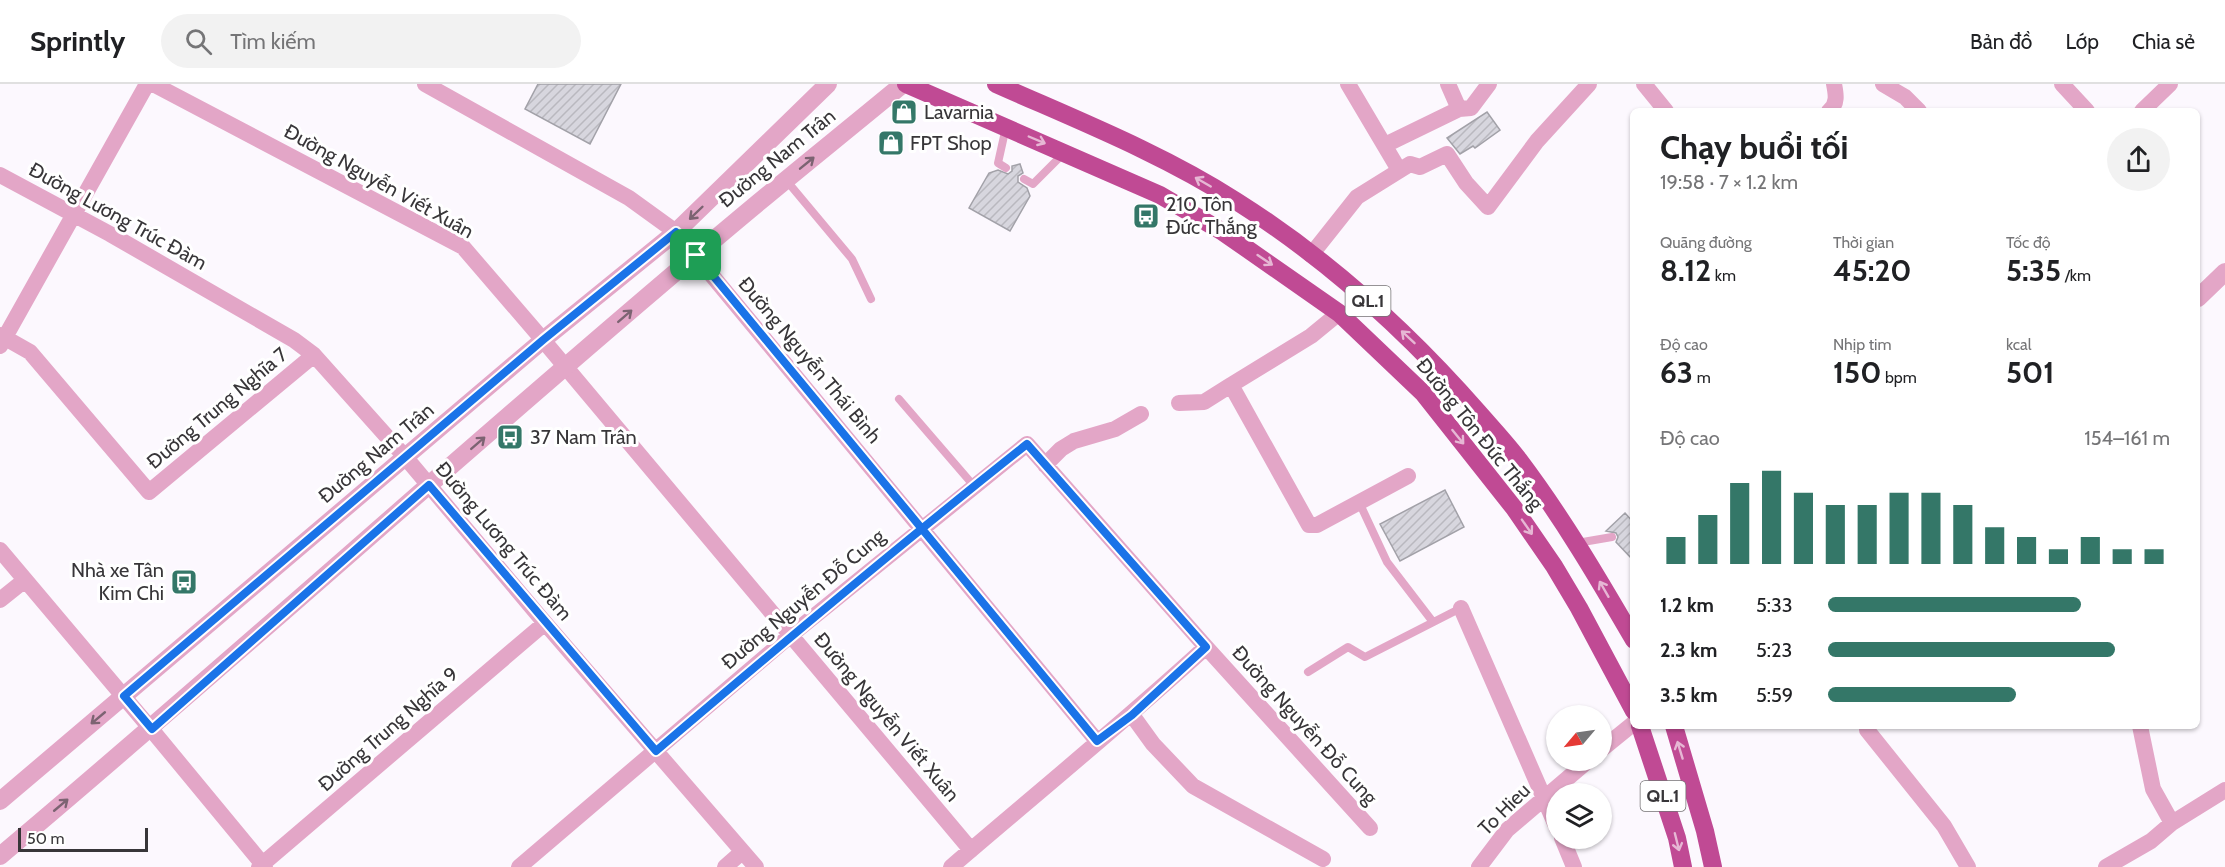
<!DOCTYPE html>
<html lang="vi">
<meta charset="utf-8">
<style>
:root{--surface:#fff;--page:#f2f2f2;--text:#202124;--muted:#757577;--line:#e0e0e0;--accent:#347768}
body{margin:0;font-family:Cabin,sans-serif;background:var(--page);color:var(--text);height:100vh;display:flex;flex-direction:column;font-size:22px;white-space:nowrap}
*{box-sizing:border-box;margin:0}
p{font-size:20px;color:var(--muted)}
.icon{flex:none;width:33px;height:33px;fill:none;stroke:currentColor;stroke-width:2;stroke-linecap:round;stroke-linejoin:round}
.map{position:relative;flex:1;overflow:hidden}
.side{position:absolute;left:1630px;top:24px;width:570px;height:621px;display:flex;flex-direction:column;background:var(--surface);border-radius:9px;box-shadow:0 2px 4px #0004}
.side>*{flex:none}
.needle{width:39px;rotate:241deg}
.controls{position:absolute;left:1546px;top:621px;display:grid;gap:12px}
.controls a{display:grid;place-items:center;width:66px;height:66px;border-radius:50%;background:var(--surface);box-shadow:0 2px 4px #0004;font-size:30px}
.scale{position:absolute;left:18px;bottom:15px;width:130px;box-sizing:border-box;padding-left:6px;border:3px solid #383639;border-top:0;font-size:16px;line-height:21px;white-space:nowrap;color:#383639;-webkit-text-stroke:4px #fff;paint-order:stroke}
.pin{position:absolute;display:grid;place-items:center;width:51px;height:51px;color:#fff;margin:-26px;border-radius:12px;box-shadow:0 3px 9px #0006}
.round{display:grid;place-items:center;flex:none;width:63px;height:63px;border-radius:32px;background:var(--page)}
.headline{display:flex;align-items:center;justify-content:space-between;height:102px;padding:0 30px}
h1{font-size:33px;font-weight:700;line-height:45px}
.figures{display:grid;grid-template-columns:repeat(3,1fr);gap:9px;height:102px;padding:6px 30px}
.figures div{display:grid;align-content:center}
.figures b{font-size:30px;font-weight:700}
.figures small{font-size:16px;font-weight:400}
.figures p{font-size:16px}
.chart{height:168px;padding:12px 30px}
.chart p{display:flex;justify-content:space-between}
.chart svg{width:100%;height:108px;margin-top:6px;stroke:var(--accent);stroke-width:6}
ul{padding:0 30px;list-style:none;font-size:20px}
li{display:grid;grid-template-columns:96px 72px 1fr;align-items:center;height:45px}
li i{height:15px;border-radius:8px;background:var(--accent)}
header{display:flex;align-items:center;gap:36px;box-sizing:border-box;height:84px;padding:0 30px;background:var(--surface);border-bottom:2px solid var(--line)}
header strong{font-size:28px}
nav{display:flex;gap:33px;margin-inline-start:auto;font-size:21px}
.search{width:420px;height:54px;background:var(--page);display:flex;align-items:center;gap:15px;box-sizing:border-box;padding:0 21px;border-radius:33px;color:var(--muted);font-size:22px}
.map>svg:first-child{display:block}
</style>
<header>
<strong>Sprintly</strong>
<div class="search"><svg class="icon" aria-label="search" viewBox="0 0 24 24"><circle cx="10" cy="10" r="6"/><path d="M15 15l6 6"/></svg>Tìm kiếm</div>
<nav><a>Bản đồ</a><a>Lớp</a><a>Chia sẻ</a></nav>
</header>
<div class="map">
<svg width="2225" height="783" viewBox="0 0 2225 783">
<defs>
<pattern id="building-hatch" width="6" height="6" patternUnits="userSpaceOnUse" patternTransform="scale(1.5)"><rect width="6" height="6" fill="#d7d6de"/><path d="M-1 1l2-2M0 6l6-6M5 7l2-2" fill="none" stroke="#b9b8bf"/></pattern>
</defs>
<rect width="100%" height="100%" fill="#fcf8fe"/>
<path fill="url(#building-hatch)" stroke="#a2a1a8" stroke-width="1.5" d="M538 0H621L590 60 525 25Z
M1487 28 1500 46 1475 64 1473 62 1460 70 1447 54Z
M1020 80 1023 89 1018 92V98L1027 104 1030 112 1010 147 969 124 989 89 998 86 1008 90 1012 87V82Z
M1445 406 1464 443 1400 477 1380 440Z
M1625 429 1634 439V477L1616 458 1618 453 1616 449 1606 447Z"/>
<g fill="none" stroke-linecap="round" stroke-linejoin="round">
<path stroke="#e3a6c7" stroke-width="8" d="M1006 43 998 79 1006 84
M1024 95 1033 100 1064 69
M786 96 852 175 871 215
M899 315 974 402
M1359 418 1387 478 1433 538
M1577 459 1612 453
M1308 588 1348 563 1365 573 1461 524"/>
<path stroke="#e3a6c7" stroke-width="16" d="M153 0 463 163 543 256 971 766
M425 0 629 114 676 148 1097 657
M1348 0 1399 86
M1644 0 1666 27
M1883 0 1905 13 1919 27
M2062 0 2087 27
M1459 25 1471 24 1489 0
M1829 27C1838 20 1836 10 1834 0
M2142 27 2170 0
M1385 61 1459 25 1448 0
M0 91 110 150 294 256 314 271 406 374 545 539 756 783
M1311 171 1357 113 1410 80 1420 83 1447 70 1466 99 1488 123 1537 57 1589 0
M0 251 30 268 149 408 314 271
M0 262 147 0
M1231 301 1311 252 1339 229
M1179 319 1204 318 1231 301 1309 441H1317L1408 392
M1045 381 1061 365 1074 357 1115 345 1141 330
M0 466 151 645 265 783
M0 516 25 496
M1461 524 1557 744
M1132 631 1153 660 1193 702 1323 775
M2140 642 2153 705 2172 739
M1867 646 1944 742 1968 783
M1602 665 1634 639
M1562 754 1574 783
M259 783 545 539
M519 783 791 551 1027 360 1206 563 1370 744
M725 783 742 768
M951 783C1036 710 1123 639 1206 563
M1479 783 1507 746 1589 676
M2106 783 2151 757 2172 739 2225 706"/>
<path stroke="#e3a6c7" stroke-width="18" d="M2198 214 2225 188
M0 717 543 256 676 148 828 0
M0 772C245 566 482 350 728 144 786 95 845 48 903 0"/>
<path stroke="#c04a94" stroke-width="18" d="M906 0 1160 111 1223 148 1339 229 1423 309 1514 424 1554 482 1579 524 1634 627
M996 0C1077 36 1161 69 1236 117 1326 174 1408 248 1478 328 1492 344 1506 359 1519 376 1562 433 1598 494 1634 556
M1640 642 1677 754 1683 783
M1674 642 1705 747 1713 783"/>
</g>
<defs><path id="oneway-shaft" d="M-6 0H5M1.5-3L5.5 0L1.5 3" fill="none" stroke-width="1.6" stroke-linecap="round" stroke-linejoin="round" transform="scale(1.5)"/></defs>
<g stroke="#e6b7d4">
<use href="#oneway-shaft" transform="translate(1037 56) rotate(23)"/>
<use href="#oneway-shaft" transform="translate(1203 98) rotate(-150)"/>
<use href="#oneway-shaft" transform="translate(1265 176) rotate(34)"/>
<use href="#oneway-shaft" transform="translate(1408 253) rotate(-137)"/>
<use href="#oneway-shaft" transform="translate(1458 353) rotate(51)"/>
<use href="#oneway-shaft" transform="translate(1527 443) rotate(55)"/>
<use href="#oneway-shaft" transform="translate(1604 505) rotate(-120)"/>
<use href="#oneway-shaft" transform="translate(1680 666) rotate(-107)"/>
<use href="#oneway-shaft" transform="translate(1677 758) rotate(76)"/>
</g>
<g stroke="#7c6372">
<use href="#oneway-shaft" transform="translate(807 79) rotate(-39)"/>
<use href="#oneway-shaft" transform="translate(696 129) rotate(136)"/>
<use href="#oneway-shaft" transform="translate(625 232) rotate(-41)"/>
<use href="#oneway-shaft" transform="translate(478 359) rotate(-41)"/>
<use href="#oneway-shaft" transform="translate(98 634) rotate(140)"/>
<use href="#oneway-shaft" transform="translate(61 721) rotate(-40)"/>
</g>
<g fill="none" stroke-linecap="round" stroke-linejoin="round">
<defs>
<path id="route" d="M696 171 676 148 543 256 124 612 152 645 429 401 656 667C778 563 901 460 1027 360L1206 563 1132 631 1097 657 696 171"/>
</defs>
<use href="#route" stroke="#fff" stroke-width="12"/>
<use href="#route" stroke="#1a73e8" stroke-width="8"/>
</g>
<defs>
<symbol id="shop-square" viewBox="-11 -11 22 22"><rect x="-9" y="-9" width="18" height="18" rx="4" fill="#347768" stroke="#fff"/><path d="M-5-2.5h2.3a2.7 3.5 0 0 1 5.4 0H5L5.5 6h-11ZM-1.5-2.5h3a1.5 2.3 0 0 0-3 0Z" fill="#fff"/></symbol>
<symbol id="bus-square" viewBox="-11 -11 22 22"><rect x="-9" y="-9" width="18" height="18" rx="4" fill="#347768" stroke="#fff"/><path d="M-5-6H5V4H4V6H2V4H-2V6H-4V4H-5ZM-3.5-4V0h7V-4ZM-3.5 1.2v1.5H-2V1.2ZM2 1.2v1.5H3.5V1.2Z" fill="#fff"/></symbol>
</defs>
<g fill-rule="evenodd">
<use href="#shop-square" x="889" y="13" width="30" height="30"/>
<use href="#shop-square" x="876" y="44" width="30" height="30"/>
<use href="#bus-square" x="1131" y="117" width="30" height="30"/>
<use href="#bus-square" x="495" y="338" width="30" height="30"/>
<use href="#bus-square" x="169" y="483" width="30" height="30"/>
</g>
<g text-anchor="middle" stroke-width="6" stroke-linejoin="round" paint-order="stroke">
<g fill="#fff" stroke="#747274" stroke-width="1.5">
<rect x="1345.5" y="202" width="45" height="30" rx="4.5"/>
<rect x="1640.5" y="697" width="45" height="30" rx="4.5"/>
</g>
<g font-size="18" font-weight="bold" fill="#383639">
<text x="1368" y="223">QL.1</text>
<text x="1663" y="718">QL.1</text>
</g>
<g font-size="20" fill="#383639" stroke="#fff" text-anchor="start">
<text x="924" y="35">Lavarnia</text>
<text x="910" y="66">FPT Shop</text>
<text x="1166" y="127">210 Tôn<tspan x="1166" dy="23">Đức Thắng</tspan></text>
<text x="530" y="360">37 Nam Trân</text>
<text x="164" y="493" text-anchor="end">Nhà xe Tân<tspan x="164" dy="23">Kim Chi</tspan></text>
</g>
<g font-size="20" fill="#383639" stroke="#fff">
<text transform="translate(777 74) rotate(-39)" y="7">Đường Nam Trân</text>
<text transform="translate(379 97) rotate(29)" y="7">Đường Nguyễn Viết Xuân</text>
<text transform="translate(118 132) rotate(29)" y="7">Đường Lương Trúc Đàm</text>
<text transform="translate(810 276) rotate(50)" y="7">Đường Nguyễn Thái Bình</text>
<text transform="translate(217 324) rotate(-40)" y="7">Đường Trung Nghĩa 7</text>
<text transform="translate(1480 350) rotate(51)" y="7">Đường Tôn Đức Thắng</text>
<text transform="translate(376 369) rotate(-40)" y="7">Đường Nam Trân</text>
<text transform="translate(504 457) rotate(50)" y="7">Đường Lương Trúc Đàm</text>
<text transform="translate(803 515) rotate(-40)" y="7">Đường Nguyễn Đỗ Cung</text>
<text transform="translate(887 633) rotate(50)" y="7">Đường Nguyễn Viết Xuân</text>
<text transform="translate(1305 641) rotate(48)" y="7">Đường Nguyễn Đỗ Cung</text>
<text transform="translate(388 645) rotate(-41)" y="7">Đường Trung Nghĩa 9</text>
<text transform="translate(1504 725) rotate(-45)" y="7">To Hieu</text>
</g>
</g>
</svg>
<div class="controls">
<a><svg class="needle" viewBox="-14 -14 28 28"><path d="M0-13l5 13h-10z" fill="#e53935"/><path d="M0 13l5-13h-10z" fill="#757577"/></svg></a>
<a><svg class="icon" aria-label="layers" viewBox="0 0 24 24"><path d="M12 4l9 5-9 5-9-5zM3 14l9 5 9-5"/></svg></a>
</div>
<div class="scale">50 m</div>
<div class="pin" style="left:696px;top:171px;background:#1e9e55"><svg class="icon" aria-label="arrive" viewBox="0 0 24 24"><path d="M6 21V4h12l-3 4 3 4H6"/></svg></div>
<section class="side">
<div class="headline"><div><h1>Chạy buổi tối</h1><p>19:58 · 7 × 1.2 km</p></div><a class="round"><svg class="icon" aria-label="share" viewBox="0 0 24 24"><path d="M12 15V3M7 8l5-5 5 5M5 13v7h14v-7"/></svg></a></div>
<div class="figures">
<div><p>Quãng đường</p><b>8.12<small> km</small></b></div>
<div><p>Thời gian</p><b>45:20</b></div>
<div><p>Tốc độ</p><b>5:35<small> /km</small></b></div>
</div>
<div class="figures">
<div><p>Độ cao</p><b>63<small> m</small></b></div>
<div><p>Nhịp tim</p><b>150<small> bpm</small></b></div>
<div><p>kcal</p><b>501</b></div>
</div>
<div class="chart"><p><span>Độ cao</span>154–161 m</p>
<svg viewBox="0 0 160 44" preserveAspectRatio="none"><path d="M5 44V33M15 44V24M25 44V11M35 44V6M45 44V15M55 44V20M65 44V20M75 44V15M85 44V15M95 44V20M105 44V29M115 44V33M125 44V38M135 44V33M145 44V38M155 44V38"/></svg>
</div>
<ul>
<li><b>1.2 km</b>5:33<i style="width:74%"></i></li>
<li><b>2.3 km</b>5:23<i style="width:84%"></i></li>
<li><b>3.5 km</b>5:59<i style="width:55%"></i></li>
</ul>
</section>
</div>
